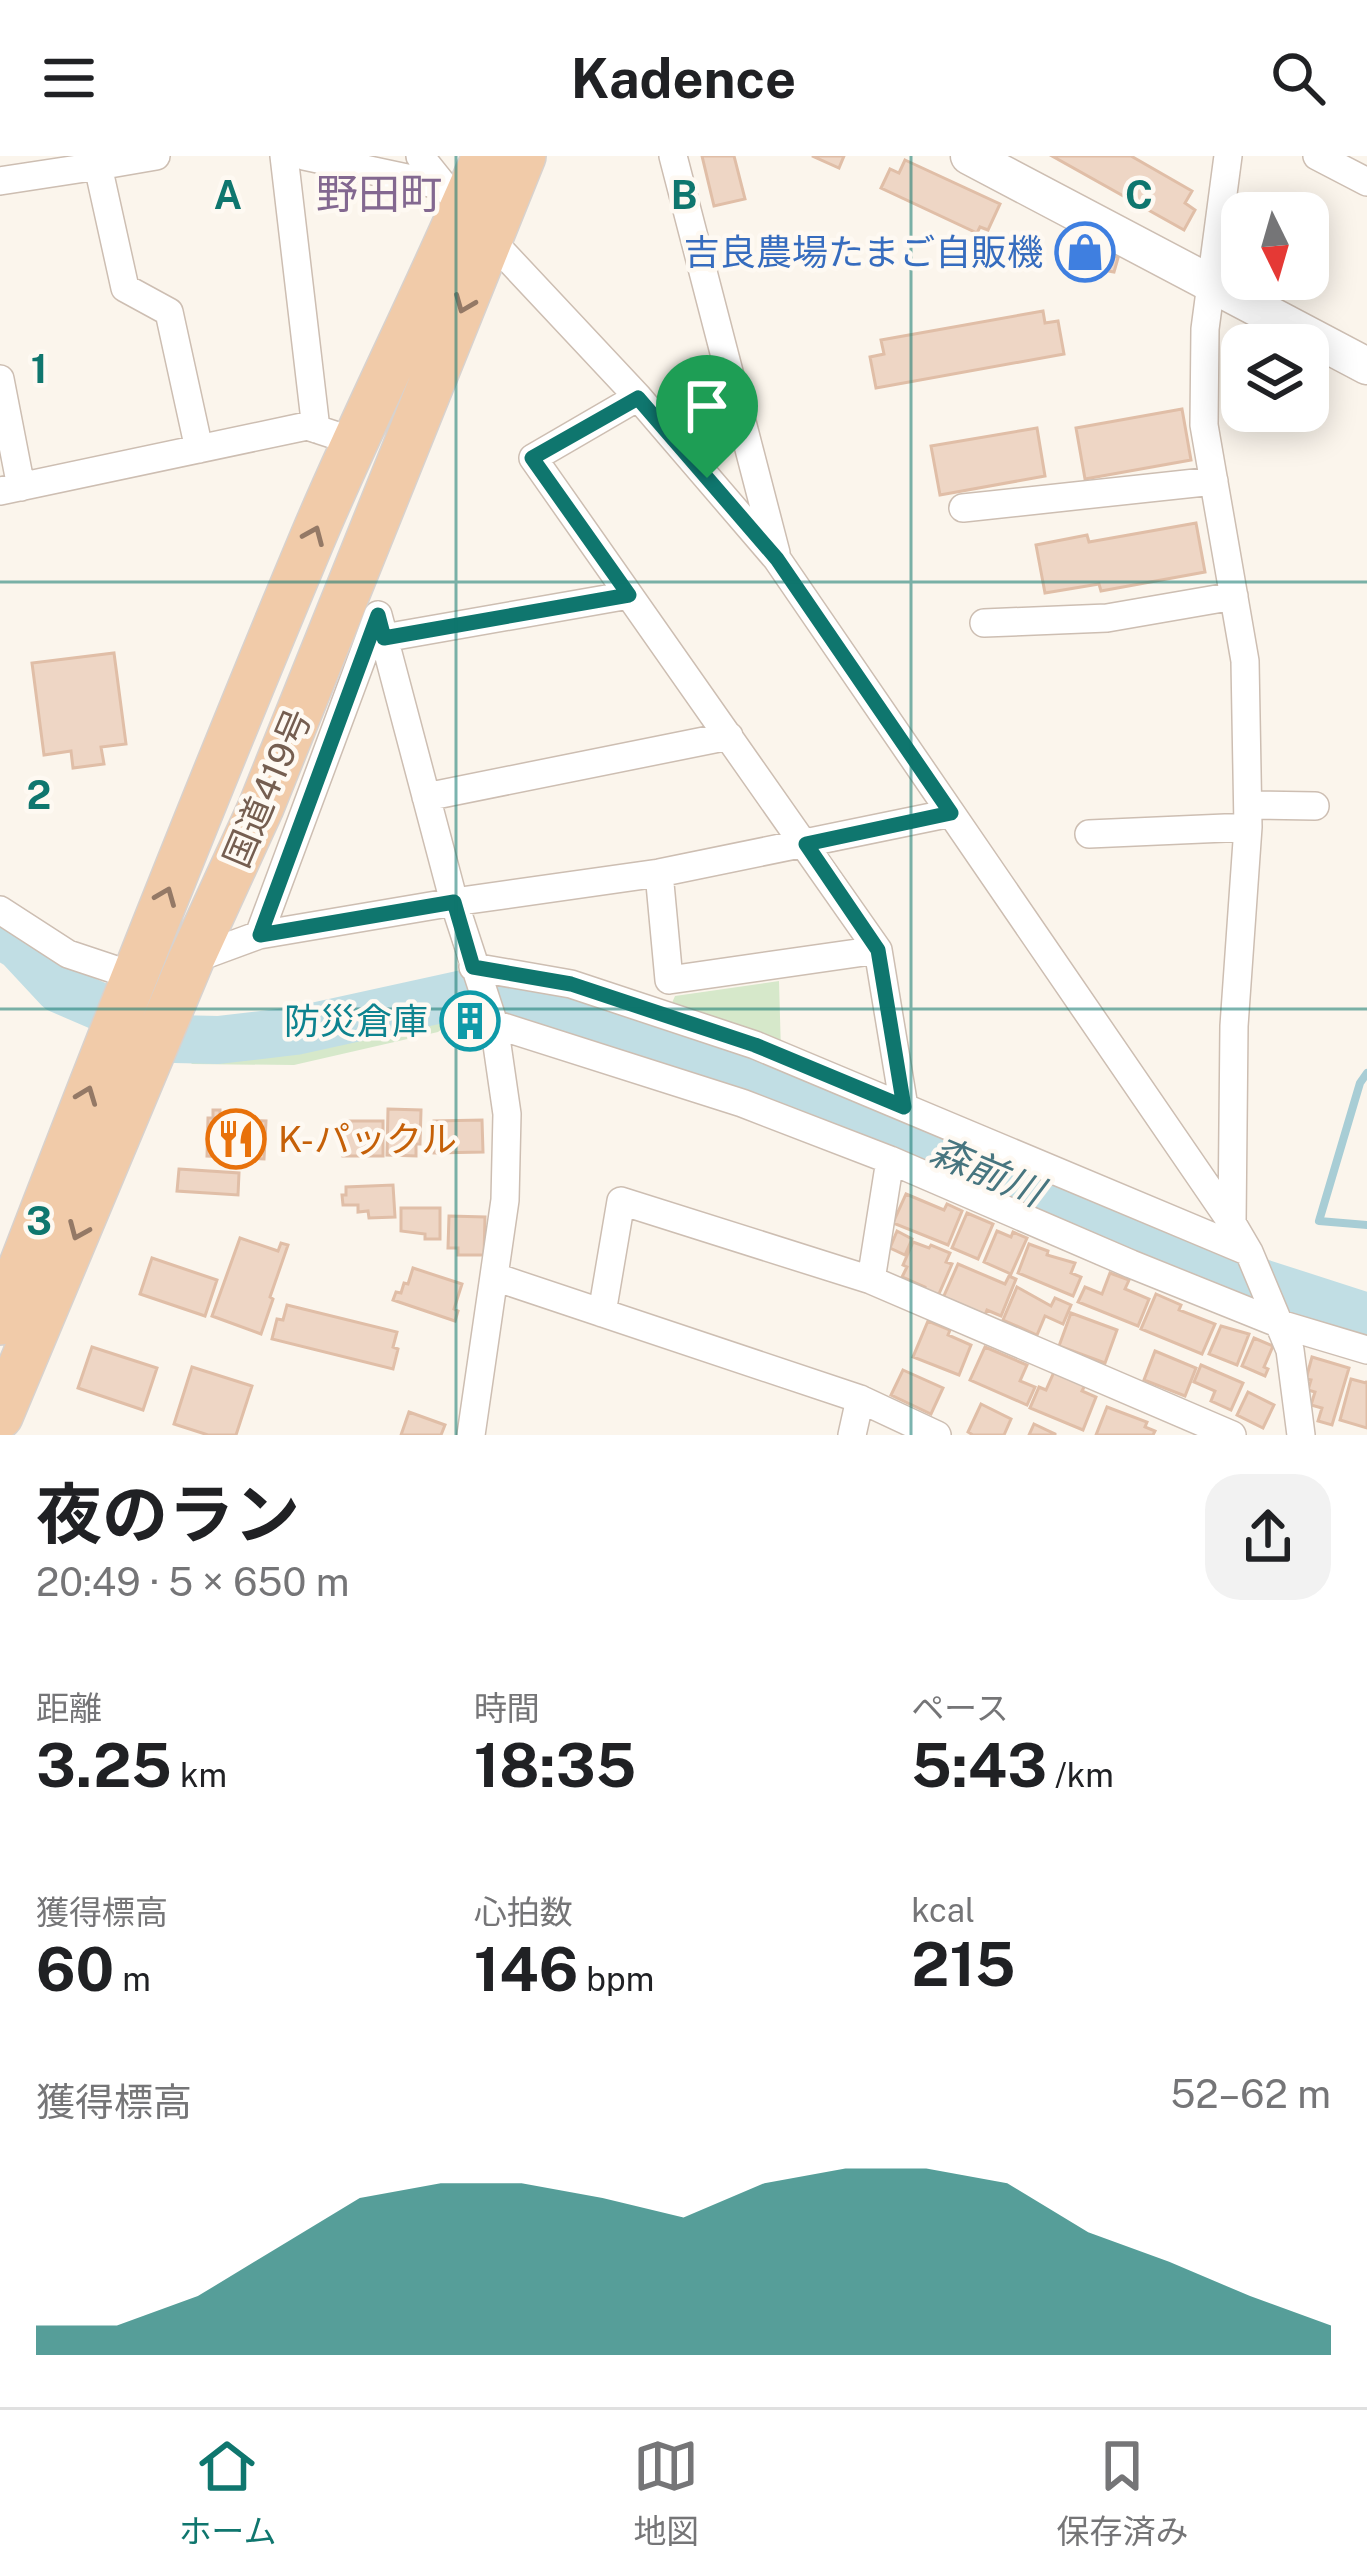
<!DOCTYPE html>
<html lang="ja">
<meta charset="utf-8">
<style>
:root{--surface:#fff;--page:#f2f2f2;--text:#202124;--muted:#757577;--line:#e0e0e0;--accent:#0f766e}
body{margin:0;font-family:"Public Sans","Noto Sans JP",sans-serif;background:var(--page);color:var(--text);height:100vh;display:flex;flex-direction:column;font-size:45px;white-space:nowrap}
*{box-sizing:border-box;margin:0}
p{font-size:39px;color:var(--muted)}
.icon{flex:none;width:66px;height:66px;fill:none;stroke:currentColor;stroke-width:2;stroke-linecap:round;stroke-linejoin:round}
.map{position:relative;height:1279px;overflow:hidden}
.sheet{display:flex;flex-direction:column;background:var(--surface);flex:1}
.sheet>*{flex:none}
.needle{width:78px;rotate:175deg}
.fabs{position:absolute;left:1221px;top:36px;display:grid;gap:24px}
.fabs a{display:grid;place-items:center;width:108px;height:108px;border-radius:24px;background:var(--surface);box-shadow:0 6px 30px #0003;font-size:60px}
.pin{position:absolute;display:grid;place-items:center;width:102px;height:102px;color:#fff;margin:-123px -51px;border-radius:50% 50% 50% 0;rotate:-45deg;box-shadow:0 0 12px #0007}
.pin .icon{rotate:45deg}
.round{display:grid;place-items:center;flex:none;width:126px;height:126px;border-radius:36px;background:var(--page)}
.summary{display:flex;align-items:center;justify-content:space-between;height:204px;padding:0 36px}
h1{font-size:66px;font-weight:700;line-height:90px}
.stats{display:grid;grid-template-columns:repeat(3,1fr);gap:18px;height:204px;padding:12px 36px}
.stats div{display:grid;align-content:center}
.stats b{font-size:60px;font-weight:700}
.stats small{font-size:33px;font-weight:400}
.stats p{font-size:33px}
.chart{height:336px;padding:24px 36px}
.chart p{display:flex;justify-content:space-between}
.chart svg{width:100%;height:216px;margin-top:12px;fill:var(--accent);opacity:.7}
header{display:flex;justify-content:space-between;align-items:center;height:156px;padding:0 36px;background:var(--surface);font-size:54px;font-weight:700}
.menu{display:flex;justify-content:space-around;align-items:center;height:168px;border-top:3px solid var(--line);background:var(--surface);font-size:33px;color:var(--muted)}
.menu a{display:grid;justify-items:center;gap:6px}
.menu .active{color:var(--accent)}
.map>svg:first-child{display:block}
</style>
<header><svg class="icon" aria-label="menu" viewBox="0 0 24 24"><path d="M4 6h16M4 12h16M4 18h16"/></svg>Kadence<svg class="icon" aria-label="search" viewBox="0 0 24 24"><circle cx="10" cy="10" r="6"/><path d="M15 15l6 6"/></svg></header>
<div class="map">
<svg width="1367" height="1279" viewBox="0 0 1367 1279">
<rect width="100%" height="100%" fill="#fbf5ec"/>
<path fill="#d6e8ca" d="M779 825 781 897 668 856 675 840Z
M448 845 462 857 438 876 294 909 191 908 210 890 297 879Z"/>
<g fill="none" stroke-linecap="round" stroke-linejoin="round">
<path stroke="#a8cdd5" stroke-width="8" d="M1367 917 1360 927 1319 1065 1367 1069"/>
<path stroke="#c1dee4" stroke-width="48" d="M0 778 19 790 59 833 175 883 218 884 295 875 473 836 517 839 561 850 747 916 1231 1117 1367 1161"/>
</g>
<path fill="#eed6c5" stroke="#e0bea7" stroke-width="3" d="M702 0H734L745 43 714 50Z
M812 0H844L839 12Z
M1052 0H1131L1192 35 1185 47 1195 54 1184 74Z
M905 4 1000 48 988 74 980 71 977 77 881 32 890 13 899 17Z
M1078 87 1096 90 1118 102 1114 116 1062 107 1065 89Z
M1043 155 1045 167 1058 165 1064 198 876 232 870 201 884 198 881 184Z
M1182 253 1191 304 1085 323 1076 272Z
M1037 272 1045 320 940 339 931 290Z
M1196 367 1205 416 1101 435 1099 428 1045 437 1036 389 1087 379 1089 386Z
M114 497 126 588 101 591 104 608 73 612 71 595 44 599 32 507Z
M388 953 421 954 420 988H416V1000L387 999Z
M213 954H220V963L266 965 264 1003 207 1000 208 962H213Z
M482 964 483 996 434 997V965Z
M344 965H383V1000H343Z
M179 1013 239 1017 238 1039 177 1035Z
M393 1029 395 1061 369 1062 368 1055 358 1056V1049H343L342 1039H346V1031Z
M906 1038 944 1054 947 1048 962 1055 948 1089 893 1067Z
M401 1052H440V1083H425V1078L401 1075Z
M967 1057 993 1068 978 1103 952 1092Z
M449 1060 485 1061 484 1099H458V1092H448Z
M897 1075 912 1083 905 1099 890 1092Z
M997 1075 1011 1081 1013 1076 1027 1082 1011 1118 984 1106Z
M240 1082 278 1095 281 1087 288 1089 270 1141 273 1143 261 1178 212 1160Z
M913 1086 929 1092 931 1089 950 1097 946 1106 952 1108 938 1140 924 1135 925 1131 902 1121 907 1111 903 1109Z
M1029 1088 1048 1095 1047 1099 1075 1107 1071 1117 1081 1121 1073 1140 1018 1117Z
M152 1102 217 1124 205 1160 140 1138Z
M958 1108 1005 1128 1009 1120 1016 1123 1001 1160 987 1154 985 1159 943 1142Z
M413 1112 462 1128 454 1153 458 1155 455 1165 393 1144 396 1136 401 1137 404 1127 408 1128Z
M1110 1117 1129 1124 1125 1133 1149 1143 1138 1170 1078 1146 1085 1131 1102 1138Z
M1017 1131 1051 1150 1055 1142 1071 1149 1063 1168 1045 1160 1037 1179 1003 1164Z
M1156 1138 1181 1149 1179 1154 1215 1168 1202 1198 1141 1173Z
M287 1149 397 1176 393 1191 398 1193 393 1213 272 1183 277 1163 283 1164Z
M1071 1157 1117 1174 1105 1207 1059 1190Z
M928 1165 950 1174 948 1179 971 1189 959 1219 913 1201Z
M1221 1170 1249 1178 1237 1209 1209 1198Z
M1254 1182 1273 1190 1264 1211 1268 1213 1265 1220 1242 1210Z
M92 1191 157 1212 143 1254 78 1232Z
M985 1191 1027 1209 1020 1225 1035 1231 1027 1249 970 1224Z
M1155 1195 1196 1212 1185 1240 1144 1224Z
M1312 1201 1349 1212 1332 1269 1318 1265 1322 1252 1311 1249 1315 1236 1308 1234 1311 1224 1306 1223Z
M1201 1209 1243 1227 1231 1254 1211 1245 1215 1235 1194 1226Z
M192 1211 252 1230 236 1279H208L174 1268Z
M903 1214 943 1232 931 1258 891 1239Z
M1054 1216 1085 1229 1082 1235 1096 1241 1083 1274 1030 1252 1039 1231 1046 1234Z
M1351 1223 1366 1227 1367 1225V1272L1340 1264Z
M1248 1236 1274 1249 1263 1272 1237 1259Z
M981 1248 1011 1263 1004 1279H973L968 1276Z
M1107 1251 1147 1266 1145 1271 1155 1275 1153 1279H1096Z
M409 1256 445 1269 441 1279H401Z
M1034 1268 1055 1278V1279H1029Z"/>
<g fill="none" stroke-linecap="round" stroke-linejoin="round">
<defs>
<path id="minor" d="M284 0 316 273
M304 0 444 30
M420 0 448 35
M673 0 776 397
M1228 0 1205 173 1204 269 1245 505 1248 671 1234 870 1232 1067
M1317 0 1367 26
M98 10 156 0
M0 25 98 10 125 132 169 156 199 293
M490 83 638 241 777 403 1232 1067 1249 1096 1290 1194 1301 1279
M0 223 21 331
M638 241 533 302 878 794 904 951
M0 335 307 270 356 286
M963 352 1214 325
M378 459 454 746 494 868 507 958 505 1044 471 1279
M984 467 1107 462 1234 440
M384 482 629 439
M426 641 729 580
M1248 649 1315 650
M1089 678 1248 671
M659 717 669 824 878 794
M0 754 68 798 122 816
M259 779 454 746 659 717 951 657
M191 804 259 779 378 459
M473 811 571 828 755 889 1249 1096
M494 868 742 947 890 1004 1131 1108 1280 1168 1367 1194
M495 1121 860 1243 937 1279
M871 1124 890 1004
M602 1157 621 1045 871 1124 1232 1279
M852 1279 860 1243"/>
<path id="tertiary" d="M969 0 1367 210"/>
<path id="trunk" d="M0 1166C101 903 204 641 313 381 367 253 431 129 485 0
M0 1260 191 804 261 651 523 0"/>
</defs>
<use href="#minor" stroke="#cdbeb2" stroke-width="30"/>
<use href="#tertiary" stroke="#cdbeb2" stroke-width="39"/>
<use href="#trunk" stroke="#d8d2ce" stroke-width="48"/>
<use href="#minor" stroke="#fff" stroke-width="27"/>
<use href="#tertiary" stroke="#fff" stroke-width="36"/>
<use href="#trunk" stroke="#f1cba9" stroke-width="45"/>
</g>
<defs><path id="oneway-chevron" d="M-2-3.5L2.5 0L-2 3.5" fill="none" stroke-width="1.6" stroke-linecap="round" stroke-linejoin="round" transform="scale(3)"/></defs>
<g stroke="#947966">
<use href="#oneway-chevron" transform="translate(464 148) rotate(112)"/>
<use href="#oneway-chevron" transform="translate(314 379) rotate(-67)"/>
<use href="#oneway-chevron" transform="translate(166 740) rotate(-68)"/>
<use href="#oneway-chevron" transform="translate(87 939) rotate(-69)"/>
<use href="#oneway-chevron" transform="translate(78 1075) rotate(113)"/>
</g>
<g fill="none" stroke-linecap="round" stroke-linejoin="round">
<defs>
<path id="route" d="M638 242 777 403 951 657 806 688 878 794 904 951 755 889 571 828 473 811 454 746 260 779 378 459 384 482 629 439 532 302Z"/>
</defs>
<use href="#route" stroke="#fff" stroke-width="24"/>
<use href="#route" stroke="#0f766e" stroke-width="15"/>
</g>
<path fill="none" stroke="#0f766e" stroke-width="3" stroke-opacity="0.55" d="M456 0V1279M911 0V1279M0 426H1367M0 853H1367"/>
<defs>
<symbol id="shop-ring" viewBox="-11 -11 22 22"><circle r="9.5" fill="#fef9f2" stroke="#3f7fe0" stroke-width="1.5"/><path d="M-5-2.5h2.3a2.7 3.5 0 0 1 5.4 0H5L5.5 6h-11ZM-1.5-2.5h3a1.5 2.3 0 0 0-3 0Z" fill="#3f7fe0"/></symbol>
<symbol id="building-ring" viewBox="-11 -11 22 22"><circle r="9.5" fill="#fef9f2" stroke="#0f9aa8" stroke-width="1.5"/><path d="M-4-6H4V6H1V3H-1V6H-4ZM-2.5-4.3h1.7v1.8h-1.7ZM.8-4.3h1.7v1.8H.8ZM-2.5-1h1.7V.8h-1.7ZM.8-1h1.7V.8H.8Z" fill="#0f9aa8"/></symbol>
<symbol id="restaurant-ring" viewBox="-11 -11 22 22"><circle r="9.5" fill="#fef9f2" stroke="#e8710a" stroke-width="1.5"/><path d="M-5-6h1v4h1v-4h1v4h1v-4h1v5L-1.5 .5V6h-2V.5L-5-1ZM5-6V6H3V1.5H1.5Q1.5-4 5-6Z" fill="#e8710a"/></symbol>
</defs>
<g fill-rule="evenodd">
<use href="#shop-ring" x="1052" y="63" width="66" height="66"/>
<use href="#building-ring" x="437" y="832" width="66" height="66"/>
<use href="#restaurant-ring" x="203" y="950" width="66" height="66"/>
</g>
<g text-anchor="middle" stroke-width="9" stroke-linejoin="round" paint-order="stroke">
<g font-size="36" fill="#366cbe" stroke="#fef9f2" text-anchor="end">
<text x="1043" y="109">吉良農場たまご自販機</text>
</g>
<g font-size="36" fill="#755e50" stroke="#fef9f2">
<text transform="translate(267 632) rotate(-67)" y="13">国道419号</text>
</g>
<g font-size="36" fill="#0d838f" stroke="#fef9f2" text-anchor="end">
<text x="428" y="878">防災倉庫</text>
</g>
<g font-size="36" fill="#c56008" stroke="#fef9f2" text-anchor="start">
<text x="278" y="996">K-パックル</text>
</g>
<g font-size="39" font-style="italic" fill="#47757f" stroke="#fef9f2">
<text transform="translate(987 1015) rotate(23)" y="14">森前川</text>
</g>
<g font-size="42" fill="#836890" stroke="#fef9f2">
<text x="379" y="53">野田町</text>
</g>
</g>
<g font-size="39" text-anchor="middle" font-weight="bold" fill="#0f766e" stroke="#fef9f2" stroke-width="9" stroke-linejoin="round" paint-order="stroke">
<text x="228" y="53">A</text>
<text x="684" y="53">B</text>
<text x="1139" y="53">C</text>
<text x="39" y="227">1</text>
<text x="39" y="653">2</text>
<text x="39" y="1079">3</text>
</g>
</svg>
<div class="fabs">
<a><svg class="needle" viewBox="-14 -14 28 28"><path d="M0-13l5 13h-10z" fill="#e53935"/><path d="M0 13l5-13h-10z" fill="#757577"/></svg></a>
<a><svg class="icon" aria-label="layers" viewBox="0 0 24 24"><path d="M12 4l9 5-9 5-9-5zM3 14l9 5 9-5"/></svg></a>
</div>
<div class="pin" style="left:707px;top:322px;background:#1e9e55"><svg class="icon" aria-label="arrive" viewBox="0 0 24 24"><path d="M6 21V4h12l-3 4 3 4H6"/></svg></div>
</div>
<section class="sheet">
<div class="summary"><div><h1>夜のラン</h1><p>20:49 · 5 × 650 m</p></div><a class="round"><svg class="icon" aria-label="share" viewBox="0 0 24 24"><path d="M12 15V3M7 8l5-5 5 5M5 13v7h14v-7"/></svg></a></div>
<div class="stats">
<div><p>距離</p><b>3.25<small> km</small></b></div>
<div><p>時間</p><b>18:35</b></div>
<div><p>ペース</p><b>5:43<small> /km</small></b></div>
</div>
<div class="stats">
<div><p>獲得標高</p><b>60<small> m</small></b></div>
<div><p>心拍数</p><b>146<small> bpm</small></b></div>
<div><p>kcal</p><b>215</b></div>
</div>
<div class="chart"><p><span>獲得標高</span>52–62 m</p>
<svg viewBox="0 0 160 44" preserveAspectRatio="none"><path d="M0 44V38L10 38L20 32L30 22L40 12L50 9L60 9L70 12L80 16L90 9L100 6L110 6L120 9L130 19L140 25L150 32L160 38V44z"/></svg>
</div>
</section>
<nav class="menu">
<a class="active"><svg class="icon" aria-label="home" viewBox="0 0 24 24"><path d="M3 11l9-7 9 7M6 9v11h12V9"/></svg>ホーム</a>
<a><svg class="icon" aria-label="map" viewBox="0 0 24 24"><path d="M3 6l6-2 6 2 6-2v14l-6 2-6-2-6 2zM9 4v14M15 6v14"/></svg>地図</a>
<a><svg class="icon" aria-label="saved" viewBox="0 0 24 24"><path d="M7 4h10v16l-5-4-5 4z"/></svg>保存済み</a>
</nav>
